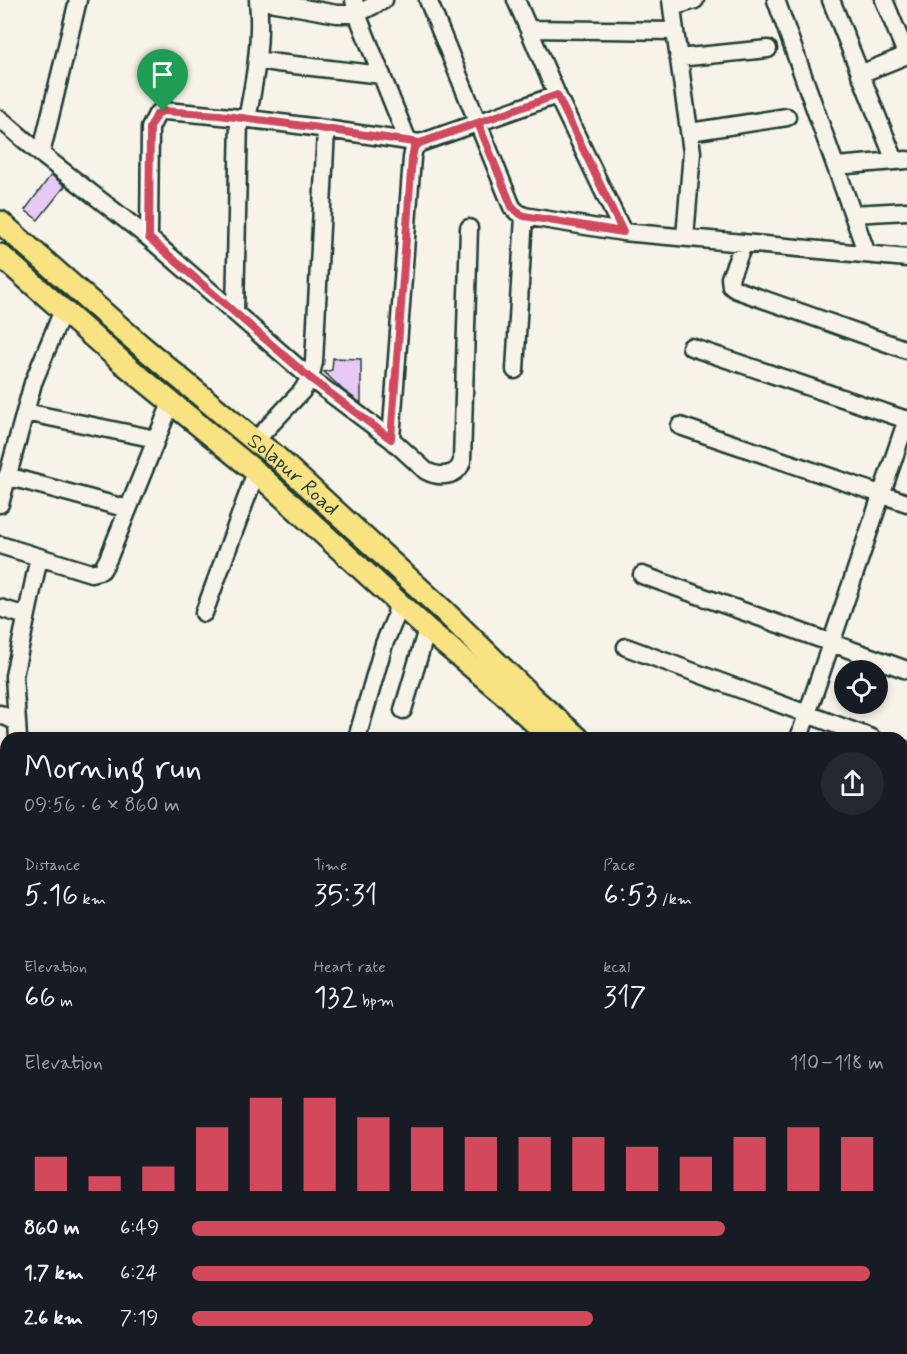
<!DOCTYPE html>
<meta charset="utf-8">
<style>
:root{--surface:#171b24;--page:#242831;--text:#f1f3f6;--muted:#9ea1a6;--accent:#d1495b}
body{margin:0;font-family:Mynerve,sans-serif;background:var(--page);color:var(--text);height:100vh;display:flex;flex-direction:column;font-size:22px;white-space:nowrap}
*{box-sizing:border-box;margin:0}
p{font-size:20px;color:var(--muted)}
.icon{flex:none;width:33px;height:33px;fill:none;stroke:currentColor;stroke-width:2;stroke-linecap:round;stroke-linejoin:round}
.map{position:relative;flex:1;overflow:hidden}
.drawer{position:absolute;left:0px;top:732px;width:908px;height:622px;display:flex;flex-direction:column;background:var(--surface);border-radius:18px 18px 0 0;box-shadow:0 3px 9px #0003}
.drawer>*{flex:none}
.fabs{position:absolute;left:834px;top:660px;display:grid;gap:12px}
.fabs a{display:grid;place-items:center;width:54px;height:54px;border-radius:50%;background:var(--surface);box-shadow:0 3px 9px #0003;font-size:30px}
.pin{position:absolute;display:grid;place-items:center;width:51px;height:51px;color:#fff;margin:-62px -26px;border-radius:50% 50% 50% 0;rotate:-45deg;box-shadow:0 0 6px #0007}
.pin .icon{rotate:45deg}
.round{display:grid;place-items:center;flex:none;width:63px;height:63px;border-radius:32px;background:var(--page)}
.overview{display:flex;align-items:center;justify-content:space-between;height:102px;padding:0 24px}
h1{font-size:33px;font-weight:600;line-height:45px}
.stats{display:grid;grid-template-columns:repeat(3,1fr);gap:9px;height:102px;padding:6px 24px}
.stats div{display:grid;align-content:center}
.stats b{font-size:30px;font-weight:600}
.stats small{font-size:16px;font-weight:400}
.stats p{font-size:16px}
.chart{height:168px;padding:12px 24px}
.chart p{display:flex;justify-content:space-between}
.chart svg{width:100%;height:108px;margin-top:6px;stroke:var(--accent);stroke-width:6}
ul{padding:0 24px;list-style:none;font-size:20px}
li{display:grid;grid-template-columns:96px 72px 1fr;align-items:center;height:45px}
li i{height:15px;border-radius:8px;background:var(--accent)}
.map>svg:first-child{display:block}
</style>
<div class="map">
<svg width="907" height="1354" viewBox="0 0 907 1354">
<rect width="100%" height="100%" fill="#f7f3e8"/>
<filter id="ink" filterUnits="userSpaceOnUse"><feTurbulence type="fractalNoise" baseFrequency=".0167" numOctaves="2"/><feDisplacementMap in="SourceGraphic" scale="12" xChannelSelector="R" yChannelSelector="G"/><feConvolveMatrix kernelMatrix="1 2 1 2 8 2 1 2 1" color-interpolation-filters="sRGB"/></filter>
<g filter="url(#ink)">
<path fill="#e8c9f6" stroke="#1f3d34" stroke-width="1.5" d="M51 175 65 186 38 220 25 210Z
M333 358 361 359V403L343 390 324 372 332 370Z"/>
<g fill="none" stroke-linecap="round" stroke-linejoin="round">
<defs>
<path id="minor" d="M258 0 337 14H357L384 0
M354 0 357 14 408 141
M428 0 512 207 517 212 524 216 623 232 907 258
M776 0 867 254
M831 0 895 161
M884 0 907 56
M672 7 695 0
M529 29 675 31 671 0
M675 31 692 152 685 237
M678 58 768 49
M258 60 277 63 382 75
M860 74 907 55
M557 95 623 232
M0 119 41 154 149 238 310 378 391 439 426 471C439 478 458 477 462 461L469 228
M247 119C255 79 262 40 258 0
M690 132 787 117
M41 154 78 0
M836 166 907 160
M853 214 907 211
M149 238 150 128 157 114 163 111C250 117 335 130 420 143
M744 243 730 278 731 286 737 290 907 350
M235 313 239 118
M691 347 907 420
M515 370 524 216
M25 412 156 439
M680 426 907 503
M391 439 412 158 414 148 420 143 557 95 516 0
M255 441 302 391 310 378 314 362 326 130
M7 476 128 509
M0 504 33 383 63 310
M0 545 91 573 102 570 108 559 171 403
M642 575 907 670
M0 608 26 616
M204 613 256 472
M626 647 872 738
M403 710 427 629
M0 714 17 722
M18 738 14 676 39 557
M357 738 384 644 396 616 397 601
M799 738 907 419
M902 749 907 751
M0 798 6 786
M902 836 907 838
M0 878 6 884
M902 962 907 953
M0 1052 6 1053
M0 1267 6 1260
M0 1297 6 1299
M93 1348V1354
M154 1348V1354
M290 1348 291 1354
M460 1348 465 1354
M213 1354V1348
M570 1354 573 1348"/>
<g id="major">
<path id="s1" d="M0 222 139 344 255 441 273 454 443 610 534 699 578 738"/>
<path d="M0 255 123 363 256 472 427 629 503 693 551 738"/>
<path d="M902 1022 907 1027"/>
<path d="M902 1046 907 1051"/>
</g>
</defs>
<use href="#minor" stroke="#1f3d34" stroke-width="21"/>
<use href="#major" stroke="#1f3d34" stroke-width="26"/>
<use href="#minor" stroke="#f7f3e8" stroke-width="16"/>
<use href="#major" stroke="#f8e281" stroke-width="21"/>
</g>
</g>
<g fill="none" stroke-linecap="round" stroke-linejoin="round" filter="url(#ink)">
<defs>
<path id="route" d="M163 111 157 114 150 128 149 238 310 378 391 439 412 158 414 148 420 143 478 123 512 207 517 212 524 216 623 232 557 95 420 143 312 127 219 115 163 111"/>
</defs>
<use href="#route" stroke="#fff" stroke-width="12"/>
<use href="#route" stroke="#d1495b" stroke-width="8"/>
</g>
<g text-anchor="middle" stroke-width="6" stroke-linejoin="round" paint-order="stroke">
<g font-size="21" fill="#1f3d34" stroke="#f7f3e8">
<text dy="7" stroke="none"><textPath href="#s1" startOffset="387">Solapur Road</textPath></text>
</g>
</g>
</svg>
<div class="fabs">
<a><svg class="icon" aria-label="locate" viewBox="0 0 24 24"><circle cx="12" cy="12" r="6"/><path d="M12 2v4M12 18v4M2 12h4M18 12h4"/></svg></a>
</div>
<div class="pin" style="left:163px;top:111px;background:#1e9e55"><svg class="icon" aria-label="arrive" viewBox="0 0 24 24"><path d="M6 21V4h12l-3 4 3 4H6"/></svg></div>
<section class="drawer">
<div class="overview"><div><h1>Morning run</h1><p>09:56 · 6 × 860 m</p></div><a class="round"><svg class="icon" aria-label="share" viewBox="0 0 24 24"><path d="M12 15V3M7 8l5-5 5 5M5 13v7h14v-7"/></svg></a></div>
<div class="stats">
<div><p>Distance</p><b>5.16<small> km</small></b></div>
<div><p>Time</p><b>35:31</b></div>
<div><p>Pace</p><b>6:53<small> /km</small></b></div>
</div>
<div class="stats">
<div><p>Elevation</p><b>66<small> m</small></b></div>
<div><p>Heart rate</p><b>132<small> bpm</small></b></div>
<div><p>kcal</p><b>317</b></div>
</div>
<div class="chart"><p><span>Elevation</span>110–118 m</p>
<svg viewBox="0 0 160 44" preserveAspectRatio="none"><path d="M5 44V30M15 44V38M25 44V34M35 44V18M45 44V6M55 44V6M65 44V14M75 44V18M85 44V22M95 44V22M105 44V22M115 44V26M125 44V30M135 44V22M145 44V18M155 44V22"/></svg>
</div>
<ul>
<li><b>860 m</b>6:49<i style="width:77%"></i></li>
<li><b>1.7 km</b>6:24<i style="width:98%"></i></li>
<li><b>2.6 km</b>7:19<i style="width:58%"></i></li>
</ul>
</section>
</div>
